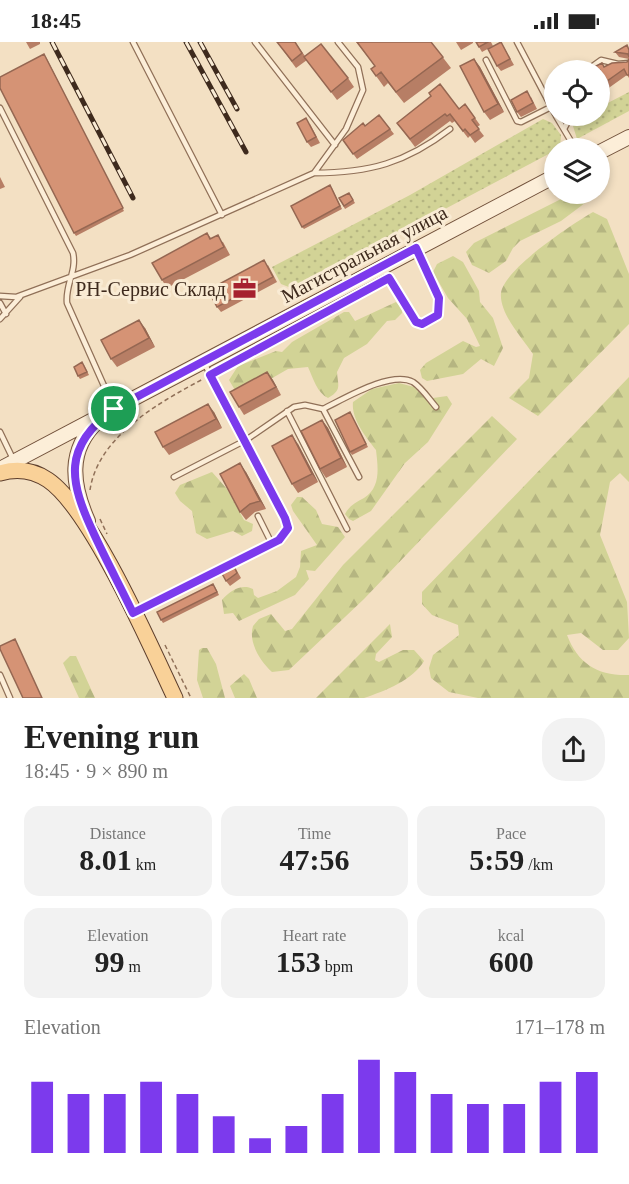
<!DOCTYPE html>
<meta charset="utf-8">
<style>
:root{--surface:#fff;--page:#f2f2f2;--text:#222;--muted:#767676;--accent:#7c3aed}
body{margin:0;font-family:"Times New Roman",serif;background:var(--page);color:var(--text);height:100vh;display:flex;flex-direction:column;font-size:22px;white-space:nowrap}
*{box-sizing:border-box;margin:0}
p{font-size:20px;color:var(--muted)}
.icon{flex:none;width:33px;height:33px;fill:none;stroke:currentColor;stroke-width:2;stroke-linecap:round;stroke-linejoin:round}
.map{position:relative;height:656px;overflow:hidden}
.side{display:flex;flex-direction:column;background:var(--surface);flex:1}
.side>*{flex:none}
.fabs{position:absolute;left:544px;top:18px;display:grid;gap:12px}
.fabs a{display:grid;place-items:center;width:66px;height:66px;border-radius:50%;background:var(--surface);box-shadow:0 3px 9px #0003;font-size:30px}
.pin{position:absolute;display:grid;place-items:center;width:51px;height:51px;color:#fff;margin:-26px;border:3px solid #fff;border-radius:50%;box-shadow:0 2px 6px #0007}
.round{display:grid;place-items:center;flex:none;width:63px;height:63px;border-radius:24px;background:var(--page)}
.head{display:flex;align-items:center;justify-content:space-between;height:102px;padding:0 24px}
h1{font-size:33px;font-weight:800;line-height:45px}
.figures{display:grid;grid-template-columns:repeat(3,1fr);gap:9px;height:102px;padding:6px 24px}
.figures div{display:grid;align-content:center;border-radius:15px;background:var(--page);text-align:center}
.figures b{font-size:30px;font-weight:800}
.figures small{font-size:16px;font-weight:400}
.figures p{font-size:16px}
.chart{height:168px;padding:12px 24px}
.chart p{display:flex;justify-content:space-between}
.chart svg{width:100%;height:108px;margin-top:6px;stroke:var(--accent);stroke-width:6}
.status{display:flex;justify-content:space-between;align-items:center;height:42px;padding:0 30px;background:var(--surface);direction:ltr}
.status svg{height:16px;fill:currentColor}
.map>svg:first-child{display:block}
</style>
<div class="status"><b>18:45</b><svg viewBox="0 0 49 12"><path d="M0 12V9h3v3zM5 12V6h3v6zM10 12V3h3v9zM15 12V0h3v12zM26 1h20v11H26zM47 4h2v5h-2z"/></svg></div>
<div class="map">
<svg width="629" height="656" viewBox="0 0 629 656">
<defs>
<pattern id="green-dots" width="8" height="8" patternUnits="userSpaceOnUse" patternTransform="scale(1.5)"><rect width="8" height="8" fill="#d2d396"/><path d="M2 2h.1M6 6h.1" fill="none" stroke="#b5b581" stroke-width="1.8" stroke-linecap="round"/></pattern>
<pattern id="forest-firs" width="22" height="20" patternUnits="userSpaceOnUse" patternTransform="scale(1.5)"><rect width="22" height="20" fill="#d2d396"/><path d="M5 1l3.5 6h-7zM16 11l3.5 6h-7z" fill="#b5b581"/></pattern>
</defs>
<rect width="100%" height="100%" fill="#f3e0c3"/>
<path fill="url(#green-dots)" d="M629 50V69L577 97 573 84C579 73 588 74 600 74V65Z
M543 77 552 81 561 93 560 106 294 247 281 242 272 225 410 153Z"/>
<path fill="url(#forest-firs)" d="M571 152H597L561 179 520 199 513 206 506 219 489 231 472 223 466 210 474 201Z
M593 170 607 177 629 232V282L538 374 509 356 529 336 533 312C522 296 499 271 501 251 504 227 571 183 593 170Z
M453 214 463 220 479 249 480 260 493 276 503 306 494 324 481 317 463 332 427 339 422 336 420 328 426 321 463 299 476 305 480 304 467 277 448 256 433 230 437 222Z
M396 260 402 267V271L395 278 387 279 367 302 344 316 337 330C338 344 342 348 328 356 317 351 313 336 308 325L288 327 239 355 229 338 238 324 276 309 282 310 292 300 344 270H349L355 279Z
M629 335V440L620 431 610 440 600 493 627 560 629 596 618 608H603L581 591 567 593C578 622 598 634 629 633V656H478L449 650 431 636 429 626 433 613 459 593 458 583 432 573 422 562V550Z
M399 341 414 345 426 357 447 354 452 362 428 400 405 421 371 469 353 479 349 477 345 472C349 464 356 460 364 456 381 445 378 426 376 408 366 395 351 377 353 360L372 347Z
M492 374 517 397 364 557 289 628 272 630C260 619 248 600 253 584L259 577 271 572 285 589 292 587 343 523Z
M212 430 227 447 244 478 253 482 252 489 242 494 233 489 207 497 196 491 192 469 180 459 175 451 180 443Z
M297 455H302L316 468 322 482 338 485 345 495 315 529 306 528 309 537 295 553 239 579 233 571 224 572 222 558C229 549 242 541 253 547L254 553 258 556 277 549 296 535 300 525 301 509 317 503 293 469 291 463Z
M390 582 392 595 376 612 375 618 379 620 403 608H414L424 619C413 638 385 649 364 656 351 656 330 656 316 656Z
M202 606H207L216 622 225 656H203L197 638 199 608Z
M70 614H76L95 656H79L63 621Z
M244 632 249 637 257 656H235L230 644Z"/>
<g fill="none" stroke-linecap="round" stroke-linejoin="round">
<defs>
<path id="lane" d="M133 0 222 173
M255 0 335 103
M517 0 555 72
M486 18 517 79 521 80 551 65
M587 28 601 18 618 22 629 21
M0 66 73 211C77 229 65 243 67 261L113 364
M556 74 575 106
M564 87 571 74
M314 131C369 131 406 121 450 87
M384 227 416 280 422 281 438 273 439 256 417 208
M0 254 16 255 130 213 314 131 346 87 363 48 358 25 338 0
M0 261 6 272
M0 277 20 255
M323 367C344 357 391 328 413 340 422 346 429 357 436 365
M287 369 347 487
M0 390 13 417
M174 435 246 398 294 365 305 363 323 367 359 435
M258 474 272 502
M136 569 279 498 288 486 246 398 204 321
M0 633 10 656"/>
<path id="secondary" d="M600 110 629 95
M0 427 555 134
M88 479C72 443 67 408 98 379"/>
<path id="primary" d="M0 431C17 426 33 428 48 438 91 467 151 605 175 656"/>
</defs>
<use href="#lane" stroke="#907058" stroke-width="7"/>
<use href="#secondary" stroke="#72513b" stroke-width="16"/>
<use href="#primary" stroke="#5d3e2c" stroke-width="17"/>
<path stroke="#907058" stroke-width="1.5" stroke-dasharray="4.5 3" stroke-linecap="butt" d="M218 329 382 240
M90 448C98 394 160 360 203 337
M100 477 107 492
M165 603 191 656"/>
<use href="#lane" stroke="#fceed8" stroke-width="4.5"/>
<use href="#secondary" stroke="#fceed8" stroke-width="14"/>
<use href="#primary" stroke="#f9d198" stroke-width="15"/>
<defs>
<path id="rail" d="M52 0 133 156
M186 0 246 110
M200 0 237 67"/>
</defs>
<use href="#rail" stroke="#3e2a1d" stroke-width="5"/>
<use href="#rail" stroke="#f9ebd4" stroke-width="3" stroke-dasharray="9" stroke-linecap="butt"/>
</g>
<path fill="#b77e65" d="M26 0H40V2L30 7Z
M277 0H295L305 14 348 36 354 45 337 58 307 18 296 26Z
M356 0H431L451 26 404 61 388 41 384 45 379 38 371 27 375 24Z
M456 0H473V1L461 8Z
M476 0H491L493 4 482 10Z
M501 0 514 23 501 29 497 24Z
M629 7V36L627 33 603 50 600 45V28L627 20 629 17 619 15 615 10Z
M46 15 124 169 76 194 74 191Z
M474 17 480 25 504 70 490 78 484 70Z
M531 55 537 67 521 75 517 70Z
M465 62 480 83 477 85 484 94 475 101 470 94 468 96 455 79 452 81 450 79 415 105 397 81 459 67Z
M379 73 394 92 357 117 343 98 365 84Z
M310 82 320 101 311 105 307 100Z
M0 135 5 145 0 147Z
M332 146 342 167 304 187 302 185Z
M349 151 355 161 345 167 339 156Z
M207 191 211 196 223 200 230 213 167 246 162 238Z
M268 223 277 240 221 270 217 265Z
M145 286 155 305 117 325 111 317Z
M84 323 89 333 80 337 78 334Z
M267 330 281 353 244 373 239 365Z
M214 370 222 386 169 413 163 405Z
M350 370 368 405 352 413 350 410Z
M322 378 328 386 347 425 326 436 320 427Z
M298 402 318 440 298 451 292 442Z
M246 430 266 467 255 470 246 478 240 470Z
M232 520 241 536 230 544 226 539Z
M215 545 219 553 163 581 161 578Z"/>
<path fill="#956752" d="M474 17 480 25 504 70 498 62Z
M139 278 145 286 155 305 149 296Z
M267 330 273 338 281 353 276 345Z
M208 362 214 370 222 386 216 377Z
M322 378 328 386 347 425 341 416Z
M292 393 298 402 318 440 312 432Z
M240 421 246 430 266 467 260 459Z"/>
<path fill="#d59375" stroke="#956752" stroke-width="1.5" d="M277 0H295L302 11 292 19Z
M357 0H431L443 15 396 50 381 30 376 34 371 27 375 24Z
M476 0H488L479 5Z
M501 0 510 17 497 24 488 7Z
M321 2 348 36 331 50 304 15Z
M627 3 629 8V15L628 12 615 10Z
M44 12 123 166 74 191 0 46V35Z
M474 17 498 62 484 70 460 24Z
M629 17V33H627L624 27 600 44V28H591L590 27 602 21 604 25 612 21 627 20Z
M440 42 459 67 465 62 475 76 472 78 479 87 470 93 465 87 463 89 450 72 447 74 445 72 410 97 397 81 431 54 429 51Z
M527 49 533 61 517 70 511 58Z
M379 73 390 87 353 112 343 98 363 81 365 84Z
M306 76 316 95 307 100 297 81Z
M330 143 340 164 302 185 291 164Z
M349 151 353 158 344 164 339 156Z
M207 191 210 197 218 193 224 205 162 238 152 221Z
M264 218 273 235 217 265 208 248Z
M139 278 149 296 111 317 101 298Z
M82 320 87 330 78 334 74 325Z
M267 330 276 345 239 365 230 350Z
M208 362 216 377 163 405 155 390Z
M350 370 366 402 350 410 335 378Z
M322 378 341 416 320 427 301 389Z
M292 393 312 432 292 442 272 404Z
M240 421 260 459 250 462 240 470 220 432Z
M232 520 237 531 226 539 219 526Z
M213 542 217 550 161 578 157 570Z
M15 597 42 656H23L0 607V604Z"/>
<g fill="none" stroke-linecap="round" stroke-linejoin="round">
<defs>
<path id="route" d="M416 206 439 256 438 273 422 282 416 280 389 236 210 333 285 476 288 486 279 498 133 571C120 544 106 518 94 492 69 439 62 405 114 367Z"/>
</defs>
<use href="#route" stroke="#fff" stroke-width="12"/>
<use href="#route" stroke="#7c3aed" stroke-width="8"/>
</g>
<defs>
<symbol id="office-bare" viewBox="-9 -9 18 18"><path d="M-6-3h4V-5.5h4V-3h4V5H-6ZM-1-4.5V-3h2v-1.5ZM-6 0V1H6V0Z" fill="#a6212f" stroke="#f9ebd4" stroke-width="2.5" paint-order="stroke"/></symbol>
</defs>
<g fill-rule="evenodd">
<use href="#office-bare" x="228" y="230" width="33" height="33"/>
</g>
<g text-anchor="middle" stroke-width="6" stroke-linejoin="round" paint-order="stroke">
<g font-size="20" fill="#3e2a1d" stroke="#f9ebd4">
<text transform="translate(364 212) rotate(-28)" y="7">Магистральная улица</text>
</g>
<g font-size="20" fill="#3e2a1d" stroke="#f9ebd4" text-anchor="end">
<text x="226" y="254">РН-Сервис Cклад</text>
</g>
</g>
</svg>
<div class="fabs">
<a><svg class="icon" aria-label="locate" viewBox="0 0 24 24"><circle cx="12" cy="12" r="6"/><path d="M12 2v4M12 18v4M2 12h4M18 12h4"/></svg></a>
<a><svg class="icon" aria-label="layers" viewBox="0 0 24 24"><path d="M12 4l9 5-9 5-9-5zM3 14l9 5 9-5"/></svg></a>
</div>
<div class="pin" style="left:114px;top:367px;background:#1e9e55"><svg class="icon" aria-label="arrive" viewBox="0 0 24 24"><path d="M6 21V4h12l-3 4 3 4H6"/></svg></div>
</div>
<section class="side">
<div class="head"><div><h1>Evening run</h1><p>18:45 · 9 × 890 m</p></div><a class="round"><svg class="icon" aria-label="share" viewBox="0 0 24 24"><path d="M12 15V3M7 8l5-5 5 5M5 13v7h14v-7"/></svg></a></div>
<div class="figures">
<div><p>Distance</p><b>8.01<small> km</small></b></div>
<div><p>Time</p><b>47:56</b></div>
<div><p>Pace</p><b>5:59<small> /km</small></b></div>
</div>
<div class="figures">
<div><p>Elevation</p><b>99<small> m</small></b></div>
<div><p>Heart rate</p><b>153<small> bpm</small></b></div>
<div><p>kcal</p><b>600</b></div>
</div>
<div class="chart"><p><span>Elevation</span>171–178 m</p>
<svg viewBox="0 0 160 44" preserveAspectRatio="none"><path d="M5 44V15M15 44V20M25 44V20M35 44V15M45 44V20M55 44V29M65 44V38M75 44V33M85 44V20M95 44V6M105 44V11M115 44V20M125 44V24M135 44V24M145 44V15M155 44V11"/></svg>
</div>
</section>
